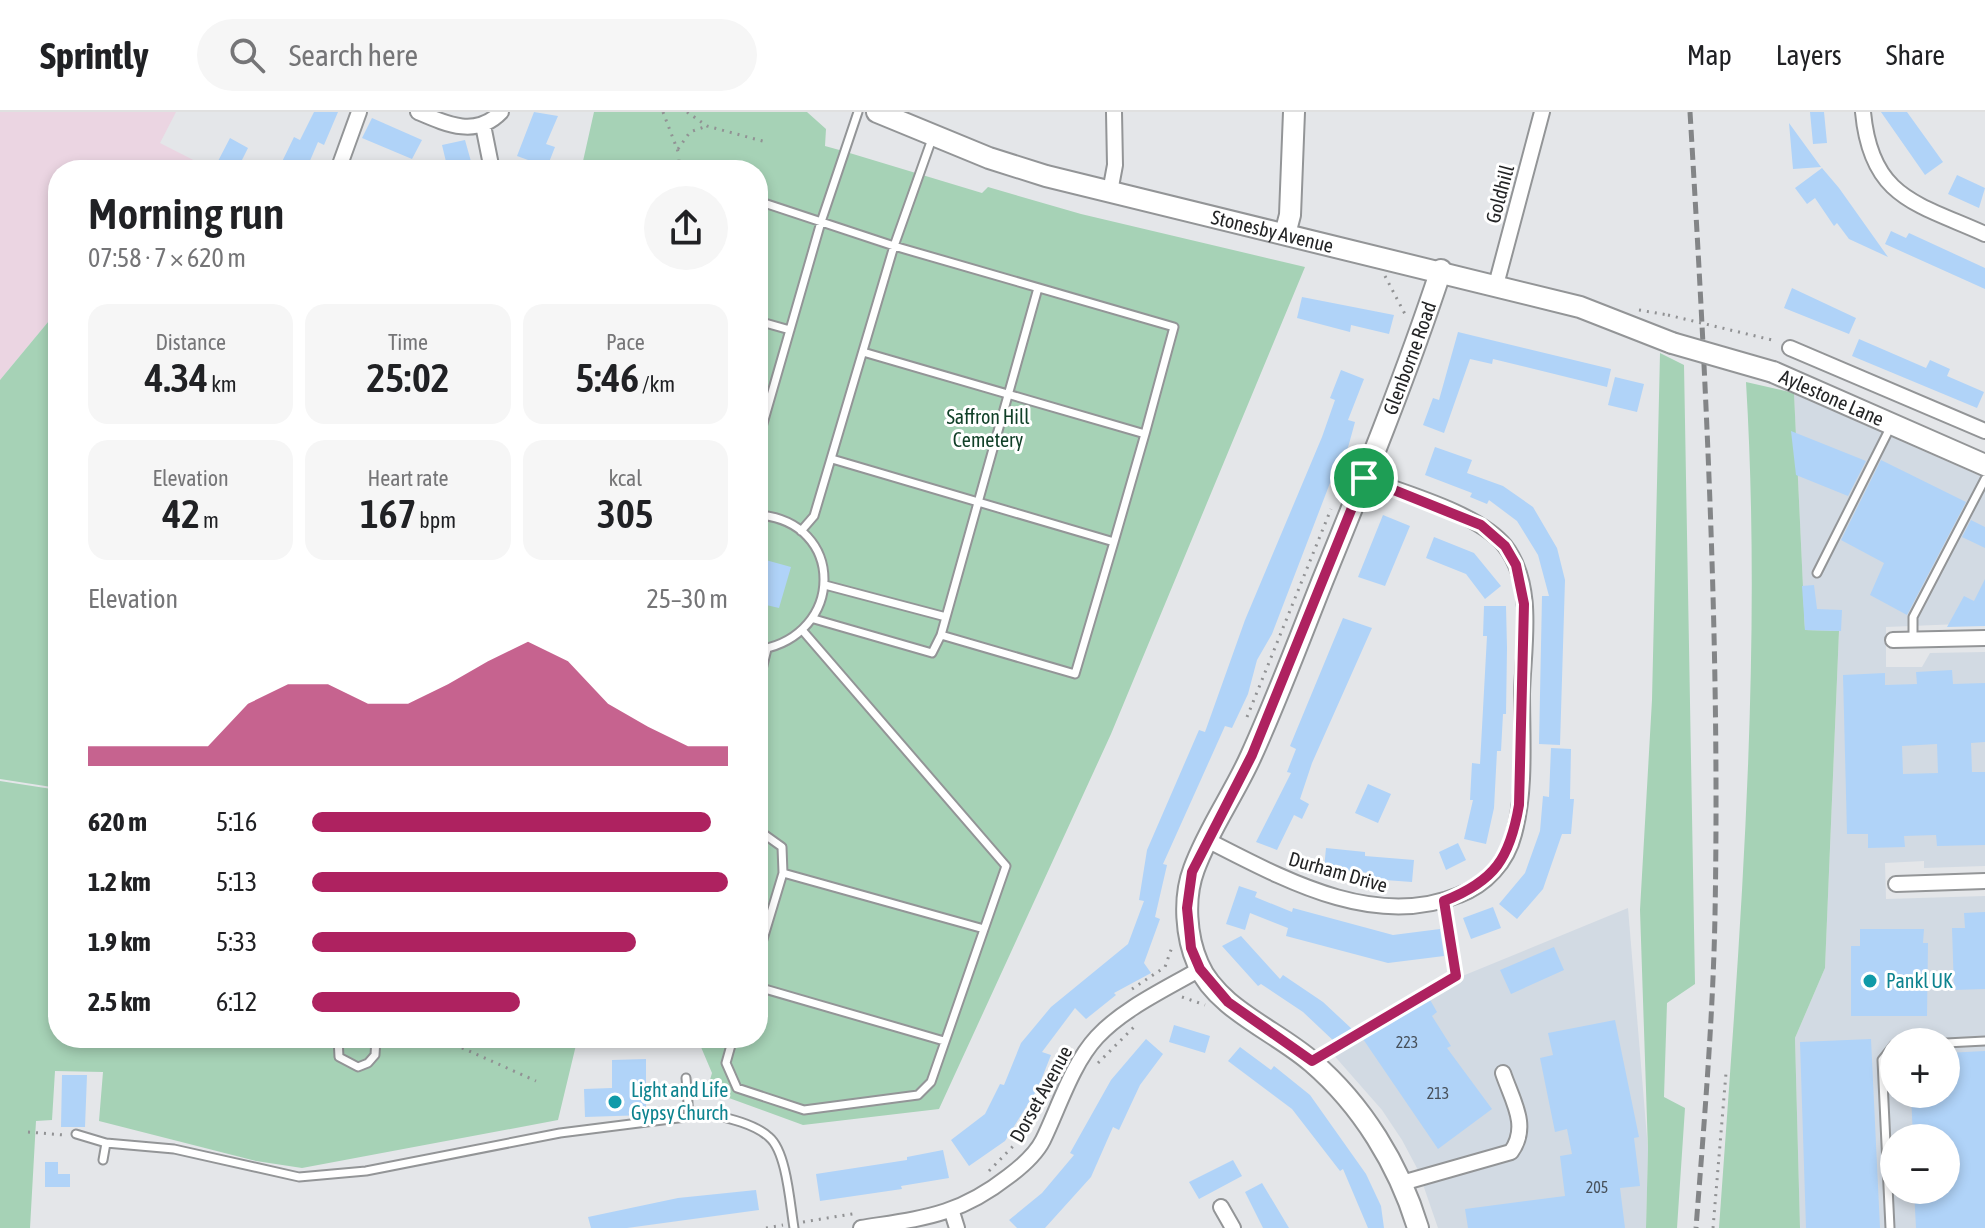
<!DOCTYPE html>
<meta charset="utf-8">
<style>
:root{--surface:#fff;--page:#f6f6f6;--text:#202124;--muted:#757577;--line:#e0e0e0;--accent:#ae2260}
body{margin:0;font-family:"Asap Condensed",sans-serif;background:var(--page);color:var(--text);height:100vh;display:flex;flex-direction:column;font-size:30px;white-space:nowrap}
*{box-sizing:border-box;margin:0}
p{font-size:26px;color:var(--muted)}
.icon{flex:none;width:44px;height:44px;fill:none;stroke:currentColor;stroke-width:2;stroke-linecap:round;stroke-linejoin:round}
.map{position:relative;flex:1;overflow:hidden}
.drawer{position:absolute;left:48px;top:48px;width:720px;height:888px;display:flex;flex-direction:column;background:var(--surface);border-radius:32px;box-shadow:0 4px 12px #0003}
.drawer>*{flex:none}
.controls{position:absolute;left:1880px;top:916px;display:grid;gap:16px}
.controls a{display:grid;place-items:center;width:80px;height:80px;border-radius:50%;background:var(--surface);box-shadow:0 4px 12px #0003;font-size:40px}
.pin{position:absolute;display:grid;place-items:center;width:68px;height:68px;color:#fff;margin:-34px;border:4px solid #fff;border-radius:50%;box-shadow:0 2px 8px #0007}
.round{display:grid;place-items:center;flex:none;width:84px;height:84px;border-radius:42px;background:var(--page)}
.summary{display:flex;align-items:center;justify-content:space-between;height:136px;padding:0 40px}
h1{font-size:44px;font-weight:600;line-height:60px}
.figures{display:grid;grid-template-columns:repeat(3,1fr);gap:12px;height:136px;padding:8px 40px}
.figures div{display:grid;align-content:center;border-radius:20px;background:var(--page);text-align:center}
.figures b{font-size:40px;font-weight:600}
.figures small{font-size:22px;font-weight:400}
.figures p{font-size:22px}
.chart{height:224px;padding:16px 40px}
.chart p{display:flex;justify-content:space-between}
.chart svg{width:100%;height:144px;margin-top:8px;fill:var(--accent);opacity:.7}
ul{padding:0 40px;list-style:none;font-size:26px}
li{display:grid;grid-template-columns:128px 96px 1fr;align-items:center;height:60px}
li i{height:20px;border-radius:10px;background:var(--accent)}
header{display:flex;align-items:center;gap:48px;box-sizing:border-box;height:112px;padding:0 40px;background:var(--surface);border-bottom:2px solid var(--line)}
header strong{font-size:38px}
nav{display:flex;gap:44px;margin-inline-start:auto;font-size:28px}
.search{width:560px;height:72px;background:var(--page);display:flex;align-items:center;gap:20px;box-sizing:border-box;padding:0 28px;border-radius:44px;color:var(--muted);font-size:30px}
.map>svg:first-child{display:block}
</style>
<header>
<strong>Sprintly</strong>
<div class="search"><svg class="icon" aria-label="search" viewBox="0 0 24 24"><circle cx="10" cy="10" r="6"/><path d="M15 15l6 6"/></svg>Search here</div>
<nav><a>Map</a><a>Layers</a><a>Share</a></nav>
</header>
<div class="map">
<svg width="1985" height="1116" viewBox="0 0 1985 1116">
<rect width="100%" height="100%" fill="#e4e6e9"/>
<path fill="#d2dae3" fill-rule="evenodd" d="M1794 282 1985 366V511L1886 515V555H1922L1930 541 1985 540V754L1924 756V749L1885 751 1886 787 1985 784V1116H1800L1795 926 1825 856 1839 520 1805 518ZM1894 930H1946V982H1894ZM1894 1026H1946V1078H1894Z
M1628 796 1648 1038 1646 1116H1438L1418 1058 1402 1028 1382 998 1331 940 1460 865Z"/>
<path fill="#ebd5e2" d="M0 0H176L160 31 213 58H58V198L0 268Z"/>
<path fill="#a6d2b6" d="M594 0H807L826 17 825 34 843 39 982 81 988 75 1081 102 1305 155 1111 622 939 997 803 1013 707 978 712 961 698 928 576 933 558 1008 302 1056 256 1049 99 1009 103 960 55 959 52 1008 36 1009 30 1116H0V669L58 678V926H758V58H581Z
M58 198V676L0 667V268Z
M1660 241 1684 253 1695 872 1667 891 1664 985 1685 996 1677 1116H1646L1648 1038 1640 798 1652 588Z
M1746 270 1794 281 1805 518 1839 519 1825 856 1795 926 1800 1116H1719C1739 834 1763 552 1746 270Z"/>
<path fill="#b0d3f8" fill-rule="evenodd" d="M314 0H338L324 33 318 30 306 58H278L294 25 300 28Z
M534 0 558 4 546 32 555 35 546 58H524L528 48 517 44Z
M1810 0H1824L1827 31 1813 32Z
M1881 0H1907L1943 50 1925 63Z
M372 6 422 28 412 47 362 26Z
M1789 11 1821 55 1793 57Z
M230 26 248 36 237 58 216 53Z
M465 28 472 53 448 58 442 33Z
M1822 56 1839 76 1888 145 1849 127 1837 111 1834 114 1815 86 1807 92 1795 76Z
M1957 63 1985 76 1979 96 1948 82Z
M1891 119 1906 126 1909 121 1985 156V177L1885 132Z
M1792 176 1856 206 1849 222 1784 196Z
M1302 185 1394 203 1389 222 1351 213 1350 220 1297 206Z
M1458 220 1611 257 1607 275 1493 247 1492 252 1470 247 1444 321 1423 313 1433 286 1439 288Z
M1859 227 1926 256 1930 248 1950 257 1947 264 1984 280 1977 296 1852 244Z
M1341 258 1364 267 1348 308 1355 310 1349 332 1335 373 1330 371 1272 522 1257 548 1248 582 1232 616 1225 614 1163 752 1167 753 1155 805 1160 807 1144 851 1151 861 1114 881 1116 883 1086 907 1075 896 1042 940 1051 943 1038 976 1005 1029 969 1054 951 1028 985 1002 1000 972 1004 973 1021 931 1051 895 1128 832 1144 789 1139 788 1147 738 1199 618 1205 620 1245 508 1322 325 1335 288 1330 286Z
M1615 265 1644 272 1637 300 1608 293Z
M1791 319 1866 349 1848 384 1796 363Z
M1435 335 1472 348 1467 361 1503 374 1533 395 1557 436 1565 468 1560 633 1539 632 1542 484H1549L1538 443 1517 409 1489 388 1487 392 1470 385 1472 381 1425 363Z
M1881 348 1966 390 1907 503 1870 483 1884 451 1841 428Z
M1383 403 1410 414 1385 474 1358 465Z
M1971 408 1985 415V436L1962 425Z
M1434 425 1474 441 1501 474 1485 487 1466 462 1426 446Z
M758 446 791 455 779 496 758 491Z
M1985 467V514L1947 515 1964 484 1974 489Z
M1814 473 1817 497 1842 498 1841 519 1805 518 1802 474Z
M1484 494H1506L1507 536 1506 602H1503L1501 639H1497L1494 696 1486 732 1464 727 1473 688H1470L1472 651 1480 652 1487 524H1483Z
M1343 506 1372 516 1312 651 1300 687 1309 692 1302 707 1294 703 1277 738 1256 730 1291 661 1287 660 1296 637 1290 634Z
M1952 558 1953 572 1985 571V630L1971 631 1972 660H1985V733L1937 734 1936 723 1904 724 1905 735 1868 736V722H1847L1843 563 1885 561V573L1917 572 1916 560ZM1937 632 1938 661 1903 662 1902 634Z
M1551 636 1571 637 1570 687H1574L1571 722H1562L1543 777 1517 807 1499 792 1525 761 1540 719 1543 684 1549 685Z
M1368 672 1391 682 1378 711 1355 701Z
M1458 731 1466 748 1446 758 1439 740Z
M1326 736 1365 740V744L1414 748 1412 770 1371 767V761L1324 757Z
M1239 774 1257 780 1255 785 1292 800 1293 796 1393 823 1440 817 1444 844 1388 851 1286 824 1288 816 1250 801 1245 818 1226 812Z
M1493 795 1501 816 1471 827 1463 806Z
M1985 800V877L1954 878 1952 816H1965L1964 801Z
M1860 817H1924L1923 831H1928L1927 904H1851V834H1860Z
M1241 824 1280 867 1283 863 1323 890 1353 918 1338 933 1303 900 1261 872 1258 874 1222 834Z
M1554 835 1564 858 1511 882 1500 858Z
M1429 886 1437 900 1432 904 1451 934 1447 936 1492 997 1438 1037 1363 927Z
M1615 908 1639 1025 1634 1026 1640 1074 1620 1076 1625 1116H1468L1465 1097 1565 1084 1560 1044 1572 1042 1567 1017 1555 1020 1540 946 1553 943 1548 921Z
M1174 913 1210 924 1205 941 1169 930Z
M1146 927 1163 942 1140 973 1119 1018 1113 1015 1091 1065 1045 1116H1017L1009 1108 1042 1081 1074 1043 1070 1041 1111 968Z
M1871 927 1880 1116H1806L1800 930Z
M1240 935 1271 958 1274 954 1310 983 1366 1062 1381 1094 1384 1116H1368L1343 1057 1340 1059 1292 997 1228 949Z
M1985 939V1116H1916L1914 1078H1946V1026H1913L1911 982H1946V941Z
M646 947V1003L585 1005 584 977 612 976V948Z
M62 963H87L85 1015H61Z
M943 1038 949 1066 901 1074 902 1077 820 1089 816 1062 907 1048V1045Z
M1233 1048 1242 1064 1199 1087 1189 1070Z
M45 1050H58V1062H70V1075H45Z
M1262 1071 1289 1116H1263L1245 1080Z
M756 1078 759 1098 627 1116H591L588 1105 678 1086Z"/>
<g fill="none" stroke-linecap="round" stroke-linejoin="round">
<defs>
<path id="lane" d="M672 58 679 53 689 58
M758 89 894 134 1174 215 1145 322
M758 209 790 218
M758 329 821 110 858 0
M832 347 1114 430 1145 322 863 240
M758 403C846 409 846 524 758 538
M801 419 814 404 894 134 933 24
M1817 461 1892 312
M825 473 946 505
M814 507 932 541 941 523 1075 562 1114 430
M941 523 1038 176
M1913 527V505L1985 367
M758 574 767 537
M758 718 782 735 783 761 984 817
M758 844 783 761
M758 875 944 929
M338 926 339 945 358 955 368 951 375 943 376 926
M733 926 726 951 737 976 804 998 918 983 931 970 1006 754 803 519
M1946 931 1985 929
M686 966 689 1003
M76 1022 106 1031 174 1037 299 1065 366 1059 560 1021 710 1002C728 1006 755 1012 769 1025 787 1040 790 1093 794 1116
M103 1048 106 1031
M1890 1116 1882 948 1894 933"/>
<path id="street" d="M418 0C446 12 476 26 501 0
M1863 0C1871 86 1916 91 1985 122
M483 13 492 58
M338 58 359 0
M1110 80 1115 53 1114 0
M1496 173 1542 0
M1790 236 1985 319
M1893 528 1985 526
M1207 728C1282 766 1373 818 1459 783 1486 773 1507 750 1514 722 1526 678 1522 628 1522 582 1523 536 1536 474 1505 434 1478 401 1404 381 1364 366
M1896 772 1985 769
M1402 1071 1511 1040C1530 1014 1512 988 1503 961
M1221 1095 1233 1116
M952 1100 957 1116
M861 1116C923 1106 958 1104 1009 1064 1021 1055 1036 1042 1043 1028 1059 995 1072 952 1097 925 1124 896 1166 877 1200 857"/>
<g id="secondary">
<path id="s1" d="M877 0 989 46 1046 64 1580 195 1672 231"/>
<path d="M1285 122 1290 103 1294 0"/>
<path id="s2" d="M1773 260 1985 353"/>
<path id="s3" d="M1418 1116C1399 1053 1362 993 1312 950 1277 919 1217 897 1198 852 1186 825 1183 786 1194 757 1208 718 1234 682 1251 644 1277 587 1299 528 1322 470 1364 367 1406 264 1441 158"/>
</g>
</defs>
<use href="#lane" stroke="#939597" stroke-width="11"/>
<use href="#street" stroke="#939597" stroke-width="18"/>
<use href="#secondary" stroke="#939597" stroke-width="24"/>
<path stroke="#919294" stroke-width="3" stroke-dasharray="2 6" stroke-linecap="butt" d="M663 0 679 42
M687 0 707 14 766 30
M678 37 690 20 707 14
M637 58H661
M1385 164 1406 204
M1639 198 1668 203
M1247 605 1331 397
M1132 877 1165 855 1172 835
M1182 885 1205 893
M440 926 536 969
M1328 940 1456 864 1446 801
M1098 951 1135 914
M1052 968 1060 950
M28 1020 64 1023
M989 1059 1022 1025 1039 997
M803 1110 858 1101
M766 1116 783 1113
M1713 1116 1726 961"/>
<use href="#lane" stroke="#fff" stroke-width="7"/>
<use href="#street" stroke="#fff" stroke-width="14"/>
<use href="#secondary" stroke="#fff" stroke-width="20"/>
<path stroke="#838587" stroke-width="5" stroke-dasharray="12 6" stroke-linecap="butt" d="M1690 0C1706 267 1720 535 1715 803 1713 907 1704 1012 1696 1116"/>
<defs>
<path id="secondary-bridge" d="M1672 231 1773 260"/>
</defs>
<use href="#secondary-bridge" stroke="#939597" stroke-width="24" stroke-linecap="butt"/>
<path stroke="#919294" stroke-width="3" stroke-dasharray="2 6" stroke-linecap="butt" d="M1668 203 1772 228"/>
<use href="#secondary-bridge" stroke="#fff" stroke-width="20"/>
</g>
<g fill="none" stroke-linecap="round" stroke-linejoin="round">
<defs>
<path id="route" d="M1364 366 1481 413 1505 434 1516 453 1524 492 1519 693C1510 746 1495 769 1444 789L1456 864 1312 949 1228 890 1200 857 1191 836 1187 796 1192 760 1252 643Z"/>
</defs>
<use href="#route" stroke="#fff" stroke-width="16"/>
<use href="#route" stroke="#ae2260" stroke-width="10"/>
</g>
<g fill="#0f9aa8" stroke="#fff" stroke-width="3">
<circle cx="1870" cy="869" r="8"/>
<circle cx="615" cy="990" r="8"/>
</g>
<g text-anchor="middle" stroke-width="6" stroke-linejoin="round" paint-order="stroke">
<g font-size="16" fill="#47505a">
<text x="1407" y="936">223</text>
<text x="1438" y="987">213</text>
<text x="1597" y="1081">205</text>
</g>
<g font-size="20" fill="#242526" stroke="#fff">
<text transform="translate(1500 82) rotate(-75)" y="7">Goldhill</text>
<text dy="7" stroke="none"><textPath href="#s1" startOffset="414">Stonesby Avenue</textPath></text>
<text dy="7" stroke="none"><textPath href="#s3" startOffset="1004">Glenborne Road</textPath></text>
<text dy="7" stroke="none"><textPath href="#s2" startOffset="64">Aylestone Lane</textPath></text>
<text transform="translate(1338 760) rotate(16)" y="7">Durham Drive</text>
<text transform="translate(1041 982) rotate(-61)" y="7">Dorset Avenue</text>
</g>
<g font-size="20" fill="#114028" stroke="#fff">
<text x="988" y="312">Saffron Hill<tspan x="988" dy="23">Cemetery</tspan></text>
</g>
<g font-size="20" fill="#0d838f" stroke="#fff" text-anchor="start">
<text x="1886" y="876">Pankl UK</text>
<text x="631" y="985">Light and Life<tspan x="631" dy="23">Gypsy Church</tspan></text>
</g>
</g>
</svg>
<div class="controls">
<a>+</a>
<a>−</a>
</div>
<div class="pin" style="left:1364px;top:366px;background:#1e9e55"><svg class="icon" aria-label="arrive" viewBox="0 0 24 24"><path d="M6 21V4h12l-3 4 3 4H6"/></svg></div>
<section class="drawer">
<div class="summary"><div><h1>Morning run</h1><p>07:58 · 7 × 620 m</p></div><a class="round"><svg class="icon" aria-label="share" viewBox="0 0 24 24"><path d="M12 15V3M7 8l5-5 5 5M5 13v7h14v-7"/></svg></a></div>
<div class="figures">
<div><p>Distance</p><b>4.34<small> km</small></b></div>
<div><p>Time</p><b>25:02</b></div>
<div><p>Pace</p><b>5:46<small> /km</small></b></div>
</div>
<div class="figures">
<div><p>Elevation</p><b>42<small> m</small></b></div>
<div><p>Heart rate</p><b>167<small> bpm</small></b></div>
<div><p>kcal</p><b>305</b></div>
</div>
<div class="chart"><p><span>Elevation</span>25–30 m</p>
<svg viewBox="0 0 160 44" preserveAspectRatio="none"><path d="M0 44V38L10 38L20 38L30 38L40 25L50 19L60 19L70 25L80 25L90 19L100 12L110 6L120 12L130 25L140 32L150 38L160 38V44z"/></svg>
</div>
<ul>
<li><b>620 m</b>5:16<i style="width:96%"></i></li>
<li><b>1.2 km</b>5:13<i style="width:100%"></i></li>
<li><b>1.9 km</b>5:33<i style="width:78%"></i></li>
<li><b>2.5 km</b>6:12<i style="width:50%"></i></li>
</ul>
</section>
</div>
